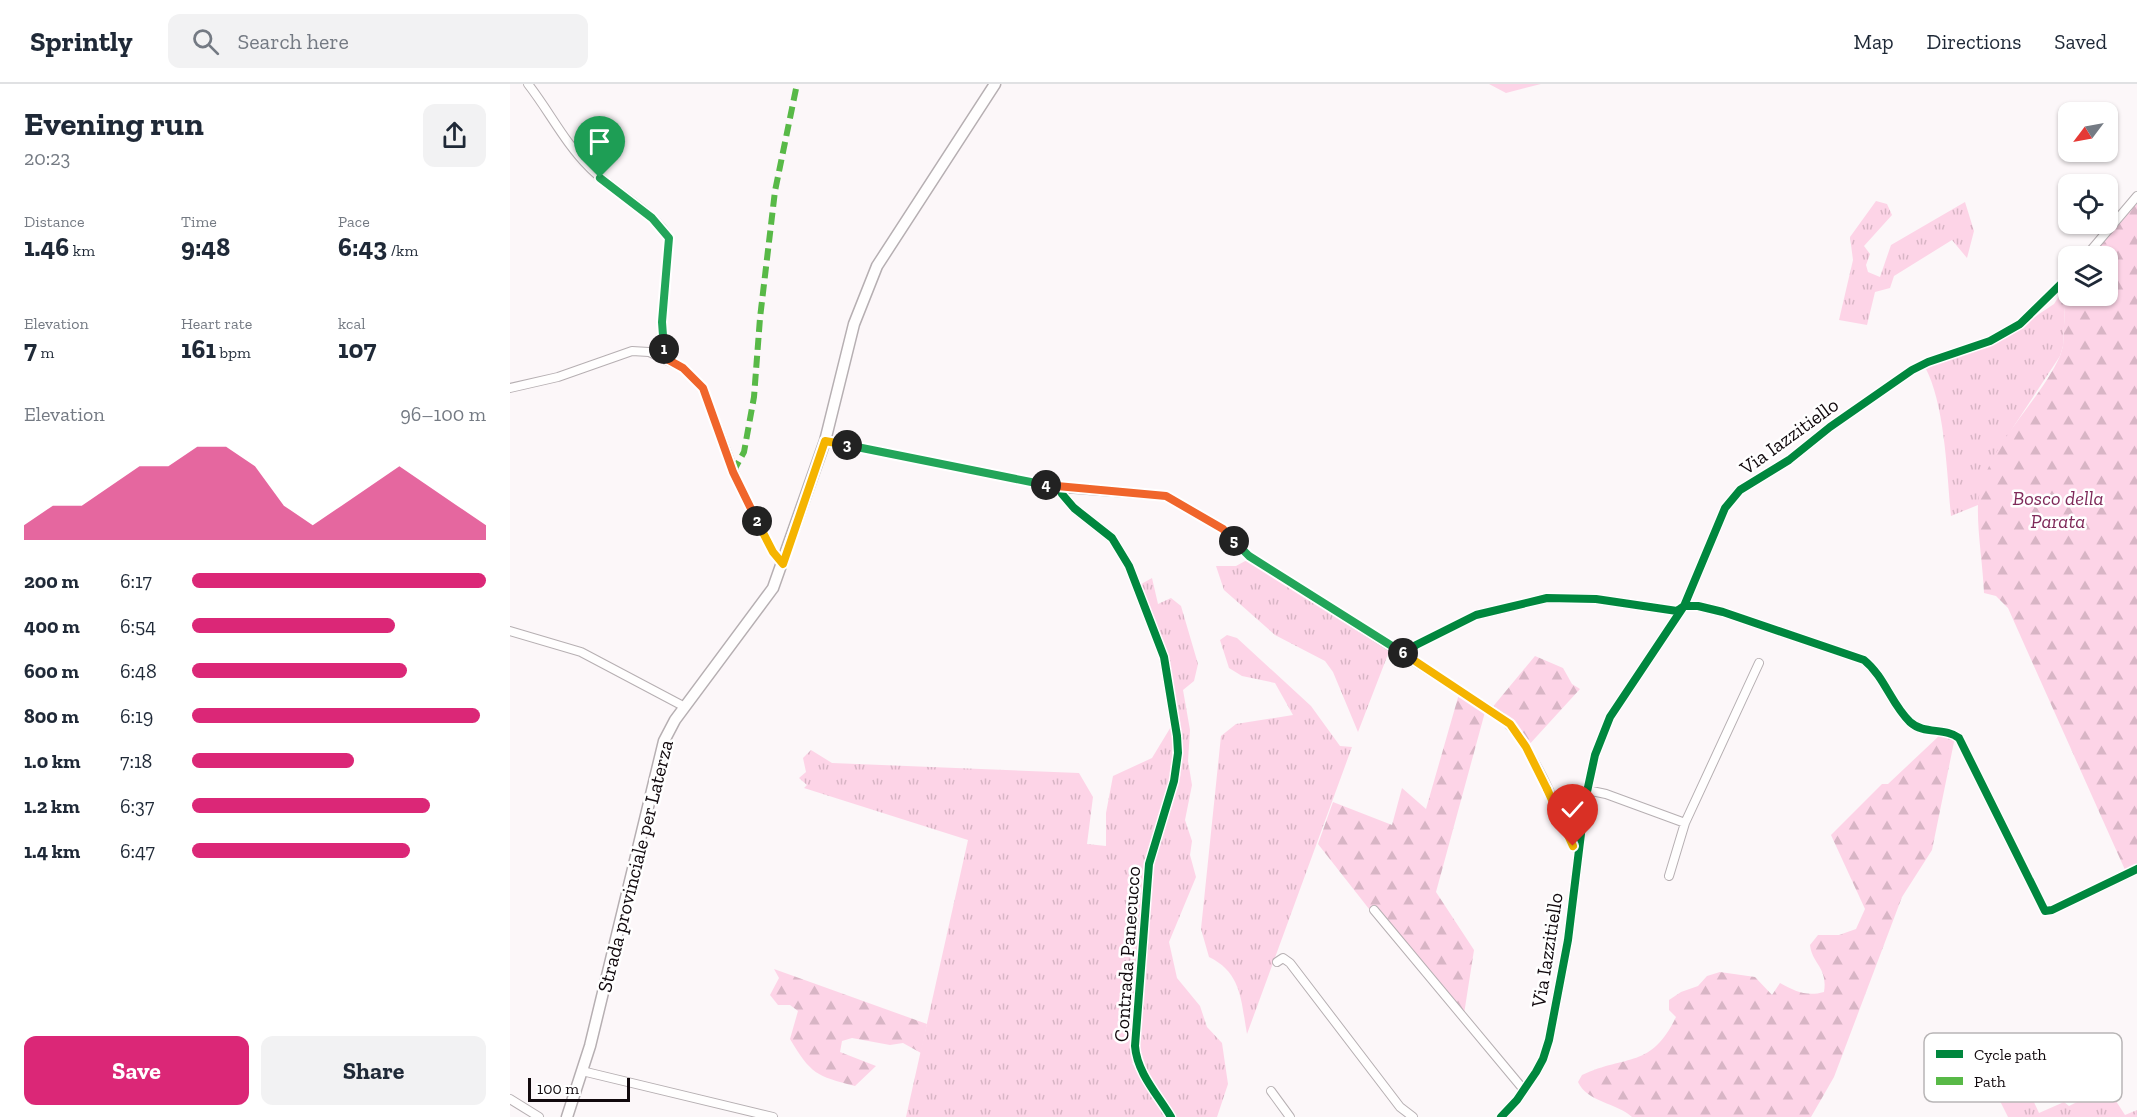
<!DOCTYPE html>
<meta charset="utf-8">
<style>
:root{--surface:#fff;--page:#f2f2f3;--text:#1f2937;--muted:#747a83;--line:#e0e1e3;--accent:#db2777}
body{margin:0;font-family:"Zilla Slab",serif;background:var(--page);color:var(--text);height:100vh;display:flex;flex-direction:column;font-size:22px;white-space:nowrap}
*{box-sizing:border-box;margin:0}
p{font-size:20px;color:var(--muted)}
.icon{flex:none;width:33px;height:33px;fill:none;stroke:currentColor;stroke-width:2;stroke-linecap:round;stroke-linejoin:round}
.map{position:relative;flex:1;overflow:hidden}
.sheet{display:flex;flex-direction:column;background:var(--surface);width:510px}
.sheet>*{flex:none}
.needle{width:39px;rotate:238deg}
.controls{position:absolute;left:1548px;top:18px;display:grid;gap:12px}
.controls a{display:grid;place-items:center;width:60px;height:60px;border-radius:12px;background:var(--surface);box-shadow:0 2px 4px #0004;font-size:30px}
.scale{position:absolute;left:18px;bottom:15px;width:102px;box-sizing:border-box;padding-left:6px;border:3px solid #11090d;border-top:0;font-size:16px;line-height:21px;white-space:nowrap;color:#11090d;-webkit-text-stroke:4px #fff;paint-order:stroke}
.pin{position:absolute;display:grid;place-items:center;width:51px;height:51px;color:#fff;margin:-62px -26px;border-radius:50% 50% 50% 0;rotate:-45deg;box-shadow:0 0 6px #0007}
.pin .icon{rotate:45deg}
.km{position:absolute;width:30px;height:30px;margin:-15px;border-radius:50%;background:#222;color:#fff;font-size:16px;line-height:30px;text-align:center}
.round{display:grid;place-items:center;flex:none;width:63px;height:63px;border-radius:12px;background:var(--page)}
.head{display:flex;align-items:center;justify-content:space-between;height:102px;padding:0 24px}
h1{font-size:33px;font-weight:700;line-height:45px}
.figures{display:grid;grid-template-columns:repeat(3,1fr);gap:9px;height:102px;padding:6px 24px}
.figures div{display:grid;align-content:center}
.figures b{font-size:26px;font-weight:700}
.figures small{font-size:16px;font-weight:400}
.figures p{font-size:16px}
.chart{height:168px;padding:12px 24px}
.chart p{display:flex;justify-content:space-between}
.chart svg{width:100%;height:108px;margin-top:6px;fill:var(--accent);opacity:.7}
.action{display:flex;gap:12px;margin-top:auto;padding:12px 24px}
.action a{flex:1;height:69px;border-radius:12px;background:var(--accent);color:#fff;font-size:24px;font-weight:700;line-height:69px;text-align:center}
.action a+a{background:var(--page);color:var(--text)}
ul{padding:0 24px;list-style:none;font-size:20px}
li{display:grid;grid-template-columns:96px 72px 1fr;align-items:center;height:45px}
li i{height:15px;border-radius:8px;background:var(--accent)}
header{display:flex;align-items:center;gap:36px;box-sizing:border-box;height:84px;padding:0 30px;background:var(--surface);border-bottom:2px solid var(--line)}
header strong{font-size:28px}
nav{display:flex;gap:33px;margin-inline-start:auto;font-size:21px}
.search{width:420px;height:54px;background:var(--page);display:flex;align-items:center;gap:15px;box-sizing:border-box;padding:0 21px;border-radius:12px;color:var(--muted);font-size:22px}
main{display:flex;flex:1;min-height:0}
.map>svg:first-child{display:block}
</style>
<header>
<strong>Sprintly</strong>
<div class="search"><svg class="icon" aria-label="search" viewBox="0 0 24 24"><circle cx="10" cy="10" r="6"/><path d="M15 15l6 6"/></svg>Search here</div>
<nav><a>Map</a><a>Directions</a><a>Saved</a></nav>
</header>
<main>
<section class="sheet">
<div class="head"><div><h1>Evening run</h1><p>20:23</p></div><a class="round"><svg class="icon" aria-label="share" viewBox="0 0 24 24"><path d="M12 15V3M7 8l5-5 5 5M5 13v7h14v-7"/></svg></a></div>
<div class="figures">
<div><p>Distance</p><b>1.46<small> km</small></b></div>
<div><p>Time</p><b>9:48</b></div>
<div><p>Pace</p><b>6:43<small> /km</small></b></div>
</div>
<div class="figures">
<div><p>Elevation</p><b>7<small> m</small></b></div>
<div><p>Heart rate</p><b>161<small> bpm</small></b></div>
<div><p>kcal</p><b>107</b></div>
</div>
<div class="chart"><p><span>Elevation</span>96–100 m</p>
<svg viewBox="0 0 160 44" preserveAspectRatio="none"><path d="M0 44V38L10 30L20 30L30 22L40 14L50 14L60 6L70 6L80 14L90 30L100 38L110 30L120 22L130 14L140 22L150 30L160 38V44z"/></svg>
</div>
<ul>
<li><b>200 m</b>6:17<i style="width:100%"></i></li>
<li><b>400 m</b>6:54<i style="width:69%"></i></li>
<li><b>600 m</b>6:48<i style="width:73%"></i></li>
<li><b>800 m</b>6:19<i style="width:98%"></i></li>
<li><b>1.0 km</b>7:18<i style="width:55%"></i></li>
<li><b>1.2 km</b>6:37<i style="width:81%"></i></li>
<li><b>1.4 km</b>6:47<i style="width:74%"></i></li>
</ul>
<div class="action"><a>Save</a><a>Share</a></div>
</section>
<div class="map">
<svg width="1627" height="1033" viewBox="0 0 1627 1033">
<defs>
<pattern id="grass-tufts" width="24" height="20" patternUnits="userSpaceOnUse" patternTransform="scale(1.5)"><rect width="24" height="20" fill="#fdd4e7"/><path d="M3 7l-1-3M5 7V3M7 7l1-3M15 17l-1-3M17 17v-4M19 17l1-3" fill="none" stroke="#d8b5c5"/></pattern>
<pattern id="forest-firs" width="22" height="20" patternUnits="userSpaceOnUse" patternTransform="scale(1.5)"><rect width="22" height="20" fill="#fdd4e7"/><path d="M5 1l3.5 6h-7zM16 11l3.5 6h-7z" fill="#d8b5c5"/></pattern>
</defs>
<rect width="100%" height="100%" fill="#fcf7f9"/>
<path fill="url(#grass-tufts)" d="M979 0H1031L996 9Z
M1366 117 1377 120 1382 131 1354 162 1360 170 1356 181 1358 188 1370 193 1381 161 1455 118 1464 147 1457 174 1442 156 1384 192 1380 204 1365 208 1357 241 1329 236 1343 176 1340 153Z
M1556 201 1553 262 1550 272 1502 345 1474 398 1468 421 1441 432C1437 390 1435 320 1415 283L1495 253 1544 220Z
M737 476 880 565 848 648 823 588 815 577 765 551 714 506 706 482H726Z
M642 494 648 520 661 514 671 522 688 580 684 597 673 606 680 646 678 677 682 701 675 736 682 757 680 771 686 793 659 858 667 894 690 922 697 943 712 959 718 1000 707 1033H663L626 968 625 978 622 979 657 1033H396L458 756 294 704 297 701 289 694 296 688 293 674 301 666 322 679 569 689 583 713 577 760 596 762V729L603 692 642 674 662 641V687L637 773 641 780 669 668 657 578 626 503Z
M717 551 727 554 801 622 830 662 842 663 737 950C731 917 732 889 699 873L691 845 711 652 726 640 783 631 765 599 732 592 719 584 710 556Z
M1513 958 1509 963 1523 1016 1529 1029 1554 1018 1559 1022 1597 1003 1615 1031 1627 1026V1033H1498L1471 979Z"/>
<path fill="url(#forest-firs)" d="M1627 117V783L1616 788 1498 524 1486 512 1474 509C1473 482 1467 446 1468 421 1472 366 1528 321 1550 272L1553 262 1556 201 1558 198V212H1598V172H1580Z
M1025 572 1053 584 1062 600 1070 605 1017 663 981 625Z
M949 610 975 628 926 808 964 866 954 930 874 844 808 760 823 718 882 741 892 704 916 725Z
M1430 651 1445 653 1422 766 1392 813 1324 993 1301 1033H1122C1107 1019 1077 1018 1068 998L1072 991C1117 970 1141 985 1166 933L1159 926V916L1171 908 1188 902 1197 892 1210 888 1245 893 1262 911 1270 899C1285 907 1296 913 1314 908 1318 883 1302 880 1300 861L1308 851H1329L1346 845 1355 825 1321 751 1372 700H1378Z
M264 885 417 940 411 969 393 959 380 961 342 954 332 957 330 968 366 982 345 1002C306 992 301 990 280 955L288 927 280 921H268L260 911 269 894Z"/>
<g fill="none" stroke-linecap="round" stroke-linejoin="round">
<defs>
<path id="minor" d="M18 0C39 27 55 59 79 83 101 106 145 128 159 154L152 238 155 274
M1576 172 1627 112
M0 304 48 293 122 267 139 268 173 284 193 304 229 401 263 468 273 480
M315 357 551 404 552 410 564 424 602 454 619 482 654 573 667 652 668 669 664 697 639 780 625 962C627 989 648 1011 661 1033
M551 404 656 412 713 445 739 472 991 633C1020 657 1048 725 1063 762L1069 764
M0 547 71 568 175 623
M896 571 906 561 966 531 1037 514 1086 515 1167 527 1174 522H1188L1213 528 1354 576C1375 593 1381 620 1400 638 1414 651 1435 643 1449 654L1535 827 1542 826 1627 785
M1077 706 1096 710 1175 739
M1159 792 1175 739 1249 579
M864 826 1014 1006
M767 878 773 874 780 879 890 1023 903 1033
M72 987 263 1033
M761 1007 780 1033
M0 1015 29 1033
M991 1033 1007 1016 1026 988 1033 975 1039 956 1058 856 1075 717 1085 671 1100 633 1174 522 1215 424 1230 406 1279 376 1320 343 1402 286 1418 278 1480 257 1510 240 1558 193"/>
<path id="secondary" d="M57 1033 80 962 154 657 165 636 263 504 315 357 344 240 367 182 485 0"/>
</defs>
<use href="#minor" stroke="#b6afb2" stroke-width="10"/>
<use href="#secondary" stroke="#b6afb2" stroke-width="13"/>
<use href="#minor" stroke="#fffefe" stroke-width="8"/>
<use href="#secondary" stroke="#fffefe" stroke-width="10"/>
<path stroke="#58b947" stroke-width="6" stroke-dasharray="12 6" stroke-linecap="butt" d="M223 388 234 368 244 313 250 234 265 107 287 0"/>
<defs>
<path id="cycleway" d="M315 357 551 404 552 410 564 424 602 454 619 482 654 573 667 652 668 669 664 697 639 780 625 962C627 989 648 1011 661 1033
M896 571 906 561 966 531 1037 514 1086 515 1167 527 1174 522H1188L1213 528 1354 576C1375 593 1381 620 1400 638 1414 651 1435 643 1449 654L1535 827 1542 826 1627 785
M991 1033 1007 1016 1026 988 1033 975 1039 956 1058 856 1075 717 1085 671 1100 633 1174 522 1215 424 1230 406 1279 376 1320 343 1402 286 1418 278 1480 257 1510 240 1558 193"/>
</defs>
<use href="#cycleway" stroke="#fff" stroke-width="11"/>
<use href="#cycleway" stroke="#00873e" stroke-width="8"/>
</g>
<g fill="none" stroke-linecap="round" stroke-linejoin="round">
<defs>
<path id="split-1" d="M90 94 142 134 159 154 152 238 154 265"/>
<path id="split-2" d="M154 265 155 274 173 284 193 304 223 388 247 437"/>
<path id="split-3" d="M247 437 263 468 273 480 315 357 337 361"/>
<path id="split-4" d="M337 361 536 401"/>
<path id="split-5" d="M536 401 656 412 713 445 724 457"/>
<path id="split-6" d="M724 457 739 472 893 569"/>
<path id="split-7" d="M893 569 1000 640 1016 663 1037 705"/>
<path id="split-8" d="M1037 705 1063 762"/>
</defs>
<use href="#split-1" stroke="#fff" stroke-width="12"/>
<use href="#split-2" stroke="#fff" stroke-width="12"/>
<use href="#split-3" stroke="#fff" stroke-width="12"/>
<use href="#split-4" stroke="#fff" stroke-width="12"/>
<use href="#split-5" stroke="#fff" stroke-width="12"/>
<use href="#split-6" stroke="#fff" stroke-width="12"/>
<use href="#split-7" stroke="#fff" stroke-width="12"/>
<use href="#split-8" stroke="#fff" stroke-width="12"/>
<use href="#split-1" stroke="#22a559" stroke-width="8"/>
<use href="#split-2" stroke="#f0652b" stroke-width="8"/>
<use href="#split-3" stroke="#f5b400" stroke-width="8"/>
<use href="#split-4" stroke="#22a559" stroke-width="8"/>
<use href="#split-5" stroke="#f0652b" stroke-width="8"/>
<use href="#split-6" stroke="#22a559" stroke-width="8"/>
<use href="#split-7" stroke="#f5b400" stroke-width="8"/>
<use href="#split-8" stroke="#f5b400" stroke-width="8"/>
</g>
<g text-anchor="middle" stroke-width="5" stroke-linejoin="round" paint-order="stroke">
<g font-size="20" fill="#11090d" stroke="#fff">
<text transform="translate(1279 352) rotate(-36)" y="7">Via Iazzitiello</text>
<text transform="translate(125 782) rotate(-76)" y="7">Strada provinciale per Laterza</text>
<text transform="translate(1037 866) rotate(-81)" y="7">Via Iazzitiello</text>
<text transform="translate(617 870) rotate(-86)" y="7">Contrada Panecucco</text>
</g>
<g font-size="20" font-style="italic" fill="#7f2a5a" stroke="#fff">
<text x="1548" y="421">Bosco della<tspan x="1548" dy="23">Parata</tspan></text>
</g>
</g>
<rect x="1414" y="949" width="198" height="69" rx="9" fill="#fff" stroke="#b8b5b6" stroke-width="1.5"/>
<rect x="1426" y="966" width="27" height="8" fill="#00873e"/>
<rect x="1426" y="993" width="27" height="8" fill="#58b947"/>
<g font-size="16" fill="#11090d">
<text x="1464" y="976">Cycle path</text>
<text x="1464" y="1003">Path</text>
</g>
</svg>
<div class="controls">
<a><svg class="needle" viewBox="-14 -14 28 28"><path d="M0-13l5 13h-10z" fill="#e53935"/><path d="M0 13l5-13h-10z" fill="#747a83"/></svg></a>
<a><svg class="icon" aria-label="locate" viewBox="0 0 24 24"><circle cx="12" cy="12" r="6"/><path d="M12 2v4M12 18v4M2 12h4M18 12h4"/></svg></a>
<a><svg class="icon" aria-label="layers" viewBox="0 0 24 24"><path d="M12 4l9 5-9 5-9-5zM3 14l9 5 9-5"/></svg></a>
</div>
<div class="scale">100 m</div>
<div class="pin" style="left:90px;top:94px;background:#1e9e55"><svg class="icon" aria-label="arrive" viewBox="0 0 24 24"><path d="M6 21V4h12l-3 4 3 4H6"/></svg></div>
<div class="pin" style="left:1063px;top:762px;background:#d93025"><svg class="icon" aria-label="check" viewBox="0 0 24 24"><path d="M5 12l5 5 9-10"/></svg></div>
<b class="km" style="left:154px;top:265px">1</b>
<b class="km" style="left:247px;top:437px">2</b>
<b class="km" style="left:337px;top:361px">3</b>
<b class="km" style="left:536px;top:401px">4</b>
<b class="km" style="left:724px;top:457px">5</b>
<b class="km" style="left:893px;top:569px">6</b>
</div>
</main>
